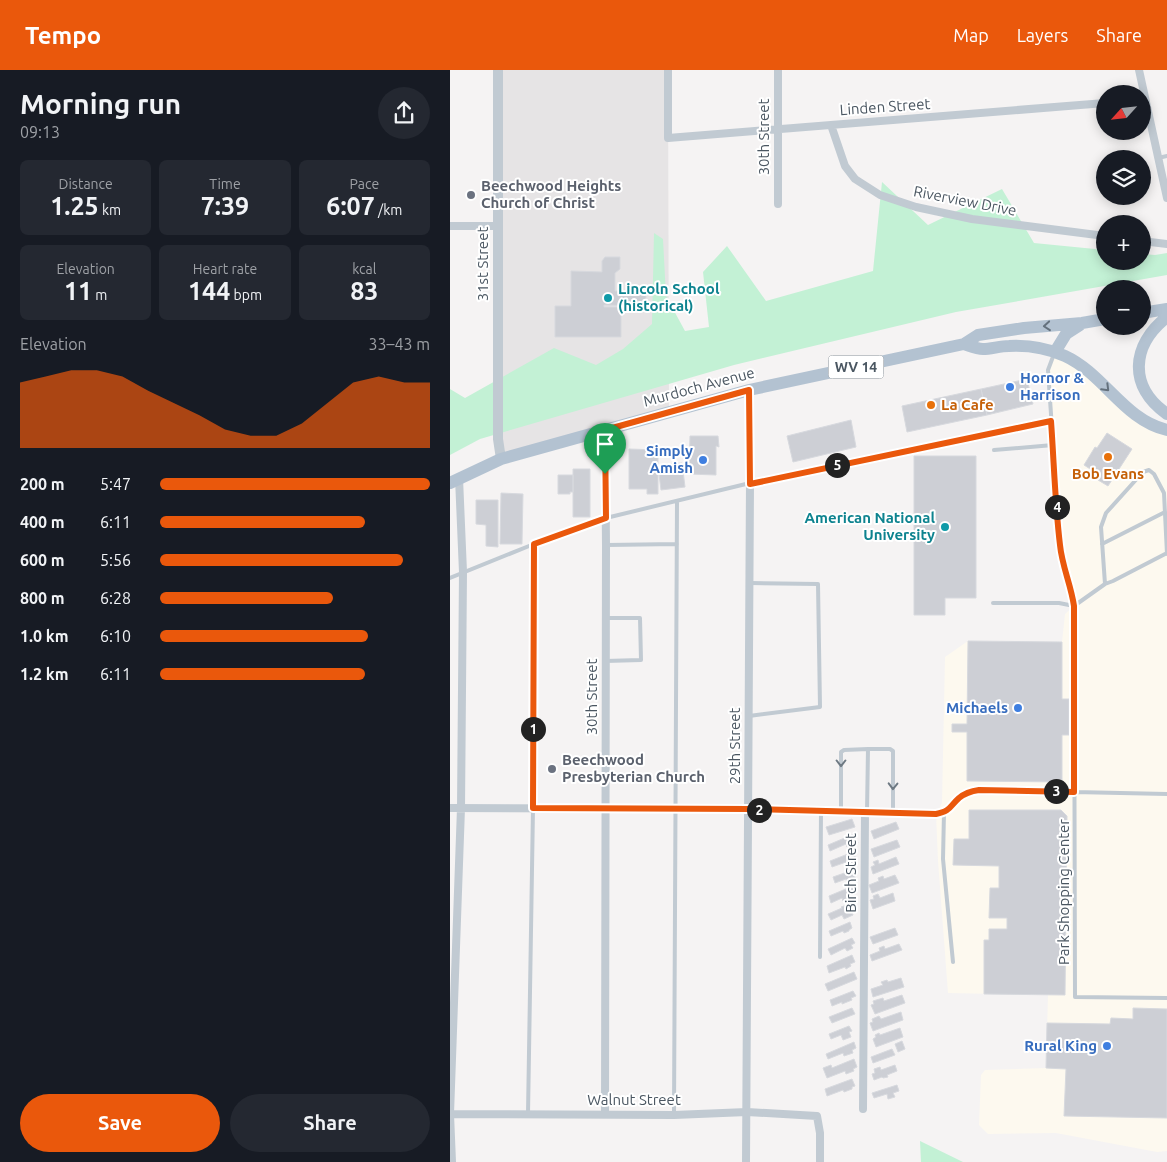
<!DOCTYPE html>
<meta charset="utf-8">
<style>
:root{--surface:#171b24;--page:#242831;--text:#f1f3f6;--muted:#9ea1a6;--accent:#ea580c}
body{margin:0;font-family:Ubuntu,sans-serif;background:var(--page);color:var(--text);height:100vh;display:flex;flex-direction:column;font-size:19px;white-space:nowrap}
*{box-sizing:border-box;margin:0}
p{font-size:16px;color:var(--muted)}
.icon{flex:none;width:28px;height:28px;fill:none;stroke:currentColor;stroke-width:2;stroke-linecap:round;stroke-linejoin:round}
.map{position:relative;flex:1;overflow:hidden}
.drawer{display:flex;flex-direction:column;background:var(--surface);width:450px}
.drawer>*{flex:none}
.needle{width:32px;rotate:243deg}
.tools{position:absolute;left:646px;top:15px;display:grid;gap:10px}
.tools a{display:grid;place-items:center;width:55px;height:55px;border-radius:50%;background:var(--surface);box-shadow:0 2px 12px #0003;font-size:25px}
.pin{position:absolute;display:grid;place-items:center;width:42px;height:42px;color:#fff;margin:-51px -21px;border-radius:50% 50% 50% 0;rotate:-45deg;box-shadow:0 0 5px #0007}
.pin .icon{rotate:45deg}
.km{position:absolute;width:25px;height:25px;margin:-12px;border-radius:50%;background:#222;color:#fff;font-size:14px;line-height:25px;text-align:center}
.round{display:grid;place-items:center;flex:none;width:52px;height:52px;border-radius:26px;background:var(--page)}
.headline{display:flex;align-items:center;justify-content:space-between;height:85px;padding:0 20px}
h1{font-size:28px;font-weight:700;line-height:38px}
.stats{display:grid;grid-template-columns:repeat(3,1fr);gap:8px;height:85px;padding:5px 20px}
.stats div{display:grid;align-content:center;border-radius:8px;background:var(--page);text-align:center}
.stats b{font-size:25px;font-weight:700}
.stats small{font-size:14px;font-weight:400}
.stats p{font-size:14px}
.chart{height:140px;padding:10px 20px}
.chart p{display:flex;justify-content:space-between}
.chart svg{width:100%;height:90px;margin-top:5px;fill:var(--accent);opacity:.7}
.cta{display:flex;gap:10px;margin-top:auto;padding:10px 20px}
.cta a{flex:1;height:58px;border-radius:30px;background:var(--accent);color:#fff;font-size:20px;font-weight:700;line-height:58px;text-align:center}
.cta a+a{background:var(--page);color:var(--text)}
ul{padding:0 20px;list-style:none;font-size:16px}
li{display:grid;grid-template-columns:80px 60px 1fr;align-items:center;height:38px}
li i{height:12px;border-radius:6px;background:var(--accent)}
header{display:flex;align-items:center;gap:30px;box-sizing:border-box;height:70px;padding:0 25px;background:var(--accent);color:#fff}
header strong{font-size:24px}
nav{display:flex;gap:28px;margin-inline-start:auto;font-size:18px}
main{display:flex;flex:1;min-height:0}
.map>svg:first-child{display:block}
</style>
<header>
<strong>Tempo</strong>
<nav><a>Map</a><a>Layers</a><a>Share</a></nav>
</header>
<main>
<section class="drawer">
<div class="headline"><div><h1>Morning run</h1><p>09:13</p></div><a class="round"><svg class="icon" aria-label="share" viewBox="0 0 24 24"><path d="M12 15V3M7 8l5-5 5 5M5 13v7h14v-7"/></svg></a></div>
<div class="stats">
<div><p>Distance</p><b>1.25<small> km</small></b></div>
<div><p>Time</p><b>7:39</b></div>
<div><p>Pace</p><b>6:07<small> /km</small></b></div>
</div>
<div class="stats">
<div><p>Elevation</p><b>11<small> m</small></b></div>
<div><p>Heart rate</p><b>144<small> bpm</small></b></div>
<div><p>kcal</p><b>83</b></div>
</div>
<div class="chart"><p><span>Elevation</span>33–43 m</p>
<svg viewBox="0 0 160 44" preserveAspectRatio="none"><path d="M0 44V12L10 9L20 6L30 6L40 9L50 16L60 22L70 28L80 35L90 38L100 38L110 32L120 22L130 12L140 9L150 12L160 12V44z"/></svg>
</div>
<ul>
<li><b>200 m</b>5:47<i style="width:100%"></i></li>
<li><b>400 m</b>6:11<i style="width:76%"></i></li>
<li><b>600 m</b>5:56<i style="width:90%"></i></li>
<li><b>800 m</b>6:28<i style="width:64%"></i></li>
<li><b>1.0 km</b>6:10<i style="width:77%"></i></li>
<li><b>1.2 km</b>6:11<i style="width:76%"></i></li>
</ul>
<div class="cta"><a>Save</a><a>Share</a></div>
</section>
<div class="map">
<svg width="717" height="1092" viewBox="0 0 717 1092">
<rect width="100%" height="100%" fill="#f5f3f3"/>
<path fill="#fdf9ef" d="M605 282 717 360V1081L707 1082 606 1063 538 1064 529 1055 531 1005 535 1000 596 998 598 925 498 923 488 791 486 744 492 733 495 587 518 571 612 572 615 544 624 536 614 501 610 476 598 300Z"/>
<path fill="#e6e4e5" d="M48 0H218L219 342 51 389Z"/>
<path fill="#c3f1d5" d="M432 112 478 155 552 119 584 173 655 180V191H692L693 184 705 185 717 183V205L506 242 284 295 30 369 0 385V319L15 328 104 278 146 295 173 279 202 254 204 163 213 169 216 226 235 261 259 257 253 202 277 176 316 231 423 201Z
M470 1071 513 1092H471Z"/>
<path fill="#cdcfd5" stroke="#d7d9de" d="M155 187H170V199L165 203V221H196V236L154 235V237H171V267H105V236H121V201L152 202V191Z
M577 309 583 334 537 345 531 319Z
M531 319 537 345 457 362 452 336Z
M401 350 406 377 343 392 337 366Z
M657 363 682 379 658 416 648 410 651 406 634 395 645 377 647 378Z
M240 366H268L269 377 266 376V405L239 404Z
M179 379 208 380V424H197V419H179Z
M464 386H526V528H495V545H464Z
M232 393 235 417 211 420 209 404H211L210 395Z
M123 399H140V447H123Z
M108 405H123V422H120V424H108Z
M51 423 73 424 72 474H50Z
M26 430H48V477L36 476V455L26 454Z
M518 571 612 572V629H619V665H612V712L517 711V662H502V654H517Z
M519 740H611L617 746 615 925 534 924V870H539V859H557V848H539L540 818H549V796L503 795 504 769H519Z
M402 749 405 757 379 765 376 757Z
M446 752 449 759 424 769 421 761Z
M404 764 408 773 397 777 396 774 380 781 378 775Z
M447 770 450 777 424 787 421 779Z
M403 782 406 788 402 790 403 792 397 794 396 792 382 797 380 791Z
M446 787 449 794 423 804 421 797 425 795 423 792 428 790 429 794Z
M403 800 406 810 397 813 396 809 385 813 383 807Z
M445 805 449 813 422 823 419 815 429 811 428 808 433 806 434 809Z
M403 816 405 823 399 825 401 828 393 831 392 828 381 833 379 826Z
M443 823 445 831 423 839 420 830 424 829 423 826 428 824 430 828Z
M403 833 406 840 402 842 403 845 394 849 392 845 381 850 378 844 392 838 391 837Z
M400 852 402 858 399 860V861L394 863 393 861 381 866 379 861Z
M445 858 448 865 423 874 420 867Z
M402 868 405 873 401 875 403 878 397 881 395 878 381 885 378 879Z
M449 874 452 880 422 891 420 885 430 881 429 878 434 876 435 879Z
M402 885 405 892 400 894 401 896 396 899 395 897 379 903 377 896Z
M404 902 407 909 378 921 375 914Z
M451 908 454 917 423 927 421 919 433 915 431 912 437 910 438 912Z
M403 921 406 926 401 928 402 930 392 934V932L382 936 380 930Z
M452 925 455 933 425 944 421 935 424 934 423 931 433 928 434 931Z
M402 938 405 944 382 953 379 947Z
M683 938 717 939V1048L614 1046 616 999 596 998 597 953 660 954 661 948 683 949Z
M451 942 453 950 423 961 420 953 423 952 422 949 429 946 431 949Z
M399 956 402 961 399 962 401 967 393 970 391 965 381 969 379 964Z
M450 958 453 967 426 977 423 969 426 967 425 965 429 963 430 965Z
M452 971 455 979 448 982 445 974Z
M404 972 406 978 402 980 403 983 394 986 393 983 378 989 376 984Z
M442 979 445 985 423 993 421 987Z
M404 989 407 997 403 999 404 1001 396 1004 395 1001 377 1008 373 998 381 995 382 998Z
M445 995 447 1001 437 1005 438 1007 433 1008 432 1007 424 1010 422 1004 425 1003 424 999 430 997 431 1000Z
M402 1009 405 1016 402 1017V1019L394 1022 393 1020 377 1026 375 1019Z
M447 1015 449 1021 443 1023 445 1027 438 1029 437 1024 424 1028 422 1023Z"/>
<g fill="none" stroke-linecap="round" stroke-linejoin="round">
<path stroke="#c1cad2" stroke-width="4" d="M708 88 717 86
M604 284 598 300 610 476 614 501 621 519 624 536 625 927 717 928
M544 380 603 375
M652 474 715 442
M157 475 227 474
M0 508 84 474 156 448 300 413 601 351
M655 514 651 457 656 443 693 402 699 400 704 404 714 423 717 484
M543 533H609L624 536 655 514 663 511 717 483
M155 591 191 590 190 548H156
M299 646 370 637 368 514 300 513
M418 679H440L443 681V743
M624 722 717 724
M391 742V682L394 680 418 679 417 742
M494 742 493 789 503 892
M370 887 371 741
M78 1044 83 738 84 474
M224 1044 227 432"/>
<path stroke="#c1cad2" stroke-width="8" d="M218 0V68L655 33
M689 0 717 128
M381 55 395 96 405 109 430 125 466 137 522 149 655 166
M328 134V0
M0 156H48
M692 171 717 174
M0 738 298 739 486 744C501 741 499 737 509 728 515 723 522 721 529 720L624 722
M413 1039 415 742
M0 1044 224 1045 297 1042 367 1046 370 1063V1092
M155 1044 156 475 155 360
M2 1092 0 1044 11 738 13 502 9 408
M296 1092 300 413 299 320"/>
<path stroke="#c1cad2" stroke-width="10" d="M48 0V369L51 389"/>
<path stroke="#b3c2d1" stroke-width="12" d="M692 243 717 239
M717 247C681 275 678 317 717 344
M514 274C520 276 527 279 533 279 541 279 550 276 559 276 579 275 597 278 615 286 654 304 674 350 717 360
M605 282 616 264 630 255
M0 413 51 389 299 320 514 274 528 265 574 258 632 253 655 249"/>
</g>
<defs><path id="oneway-chevron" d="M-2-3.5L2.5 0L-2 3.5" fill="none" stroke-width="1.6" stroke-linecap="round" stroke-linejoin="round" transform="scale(1.25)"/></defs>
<g stroke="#64717d">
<use href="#oneway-chevron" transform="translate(597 256) rotate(175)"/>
<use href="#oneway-chevron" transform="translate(656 318) rotate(45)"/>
</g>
<g stroke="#6e7983">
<use href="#oneway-chevron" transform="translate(391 693) rotate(90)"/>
<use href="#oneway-chevron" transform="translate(443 716) rotate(91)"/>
</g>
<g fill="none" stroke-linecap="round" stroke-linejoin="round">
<defs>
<path id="route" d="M299 320 300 414 601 351C604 392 605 434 610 475 612 496 621 515 624 536V722L529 720C522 721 515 723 509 728 499 737 501 741 486 744L298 739 83 738 84 474 156 448 155 360Z"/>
</defs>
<use href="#route" stroke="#fff" stroke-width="10"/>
<use href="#route" stroke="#ea580c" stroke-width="6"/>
</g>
<g fill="#6b7280" stroke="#fff" stroke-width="2">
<circle cx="21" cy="125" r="5"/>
<circle cx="102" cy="699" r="5"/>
</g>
<g fill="#0f9aa8" stroke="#fff" stroke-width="2">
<circle cx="158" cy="228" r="5"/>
<circle cx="495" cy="457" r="5"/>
</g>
<g fill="#3f7fe0" stroke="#fff" stroke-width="2">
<circle cx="560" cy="317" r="5"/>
<circle cx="253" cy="390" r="5"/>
<circle cx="568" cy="638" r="5"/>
<circle cx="657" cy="976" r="5"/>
</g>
<g fill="#e8710a" stroke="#fff" stroke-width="2">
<circle cx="481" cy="335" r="5"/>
<circle cx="658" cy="387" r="5"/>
</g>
<g text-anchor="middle" stroke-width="4" stroke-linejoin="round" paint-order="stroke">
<rect fill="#fff" stroke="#808990" stroke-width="1" x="378.5" y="285.5" width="55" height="23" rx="4"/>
<g font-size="14" font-weight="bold" fill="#4a5661">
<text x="406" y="302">WV 14</text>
</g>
<g font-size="15" fill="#4a5661" stroke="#fff">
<text transform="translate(435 37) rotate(-4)" y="5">Linden Street</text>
<text transform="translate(314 67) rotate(-90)" y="5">30th Street</text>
<text transform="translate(515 131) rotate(11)" y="5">Riverview Drive</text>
<text transform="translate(33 194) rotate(-90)" y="5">31st Street</text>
<text transform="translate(249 317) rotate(-15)" y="5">Murdoch Avenue</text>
<text transform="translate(142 627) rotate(-90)" y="5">30th Street</text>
<text transform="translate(285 676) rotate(-90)" y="5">29th Street</text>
<text transform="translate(401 803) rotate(-90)" y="5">Birch Street</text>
<text transform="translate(614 822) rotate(-90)" y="5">Park Shopping Center</text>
<text x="184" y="1035">Walnut Street</text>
</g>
<g font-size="15" font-weight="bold" fill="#5b616d" stroke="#fff" text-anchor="start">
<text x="31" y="121">Beechwood Heights<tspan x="31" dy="17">Church of Christ</tspan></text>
<text x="112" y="695">Beechwood<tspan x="112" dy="17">Presbyterian Church</tspan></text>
</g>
<g font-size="15" font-weight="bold" fill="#0d838f" stroke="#fff" text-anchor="start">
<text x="168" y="224">Lincoln School<tspan x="168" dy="17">(historical)</tspan></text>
<text x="485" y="453" text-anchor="end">American National<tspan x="485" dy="17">University</tspan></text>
</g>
<g font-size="15" font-weight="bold" fill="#366cbe" stroke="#fff" text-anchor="end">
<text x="570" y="313" text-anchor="start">Hornor &amp;<tspan x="570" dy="17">Harrison</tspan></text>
<text x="243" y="386">Simply<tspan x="243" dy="17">Amish</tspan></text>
<text x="558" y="643">Michaels</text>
<text x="647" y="981">Rural King</text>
</g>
<g font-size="15" font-weight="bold" fill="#c56008" stroke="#fff" text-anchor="start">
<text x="491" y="340">La Cafe</text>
<text x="658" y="409" text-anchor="middle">Bob Evans</text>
</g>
</g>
</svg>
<div class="tools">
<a><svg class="needle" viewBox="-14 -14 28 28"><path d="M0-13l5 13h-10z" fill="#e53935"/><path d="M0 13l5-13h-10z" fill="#9ea1a6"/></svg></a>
<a><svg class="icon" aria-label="layers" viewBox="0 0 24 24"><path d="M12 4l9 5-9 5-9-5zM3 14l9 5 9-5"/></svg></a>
<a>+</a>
<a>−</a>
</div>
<div class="pin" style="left:155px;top:404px;background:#1e9e55"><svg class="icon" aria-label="arrive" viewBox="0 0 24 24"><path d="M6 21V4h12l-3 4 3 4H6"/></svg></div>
<b class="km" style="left:83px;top:659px">1</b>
<b class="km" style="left:309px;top:740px">2</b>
<b class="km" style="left:606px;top:721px">3</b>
<b class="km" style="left:607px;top:437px">4</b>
<b class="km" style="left:387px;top:395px">5</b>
</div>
</main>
